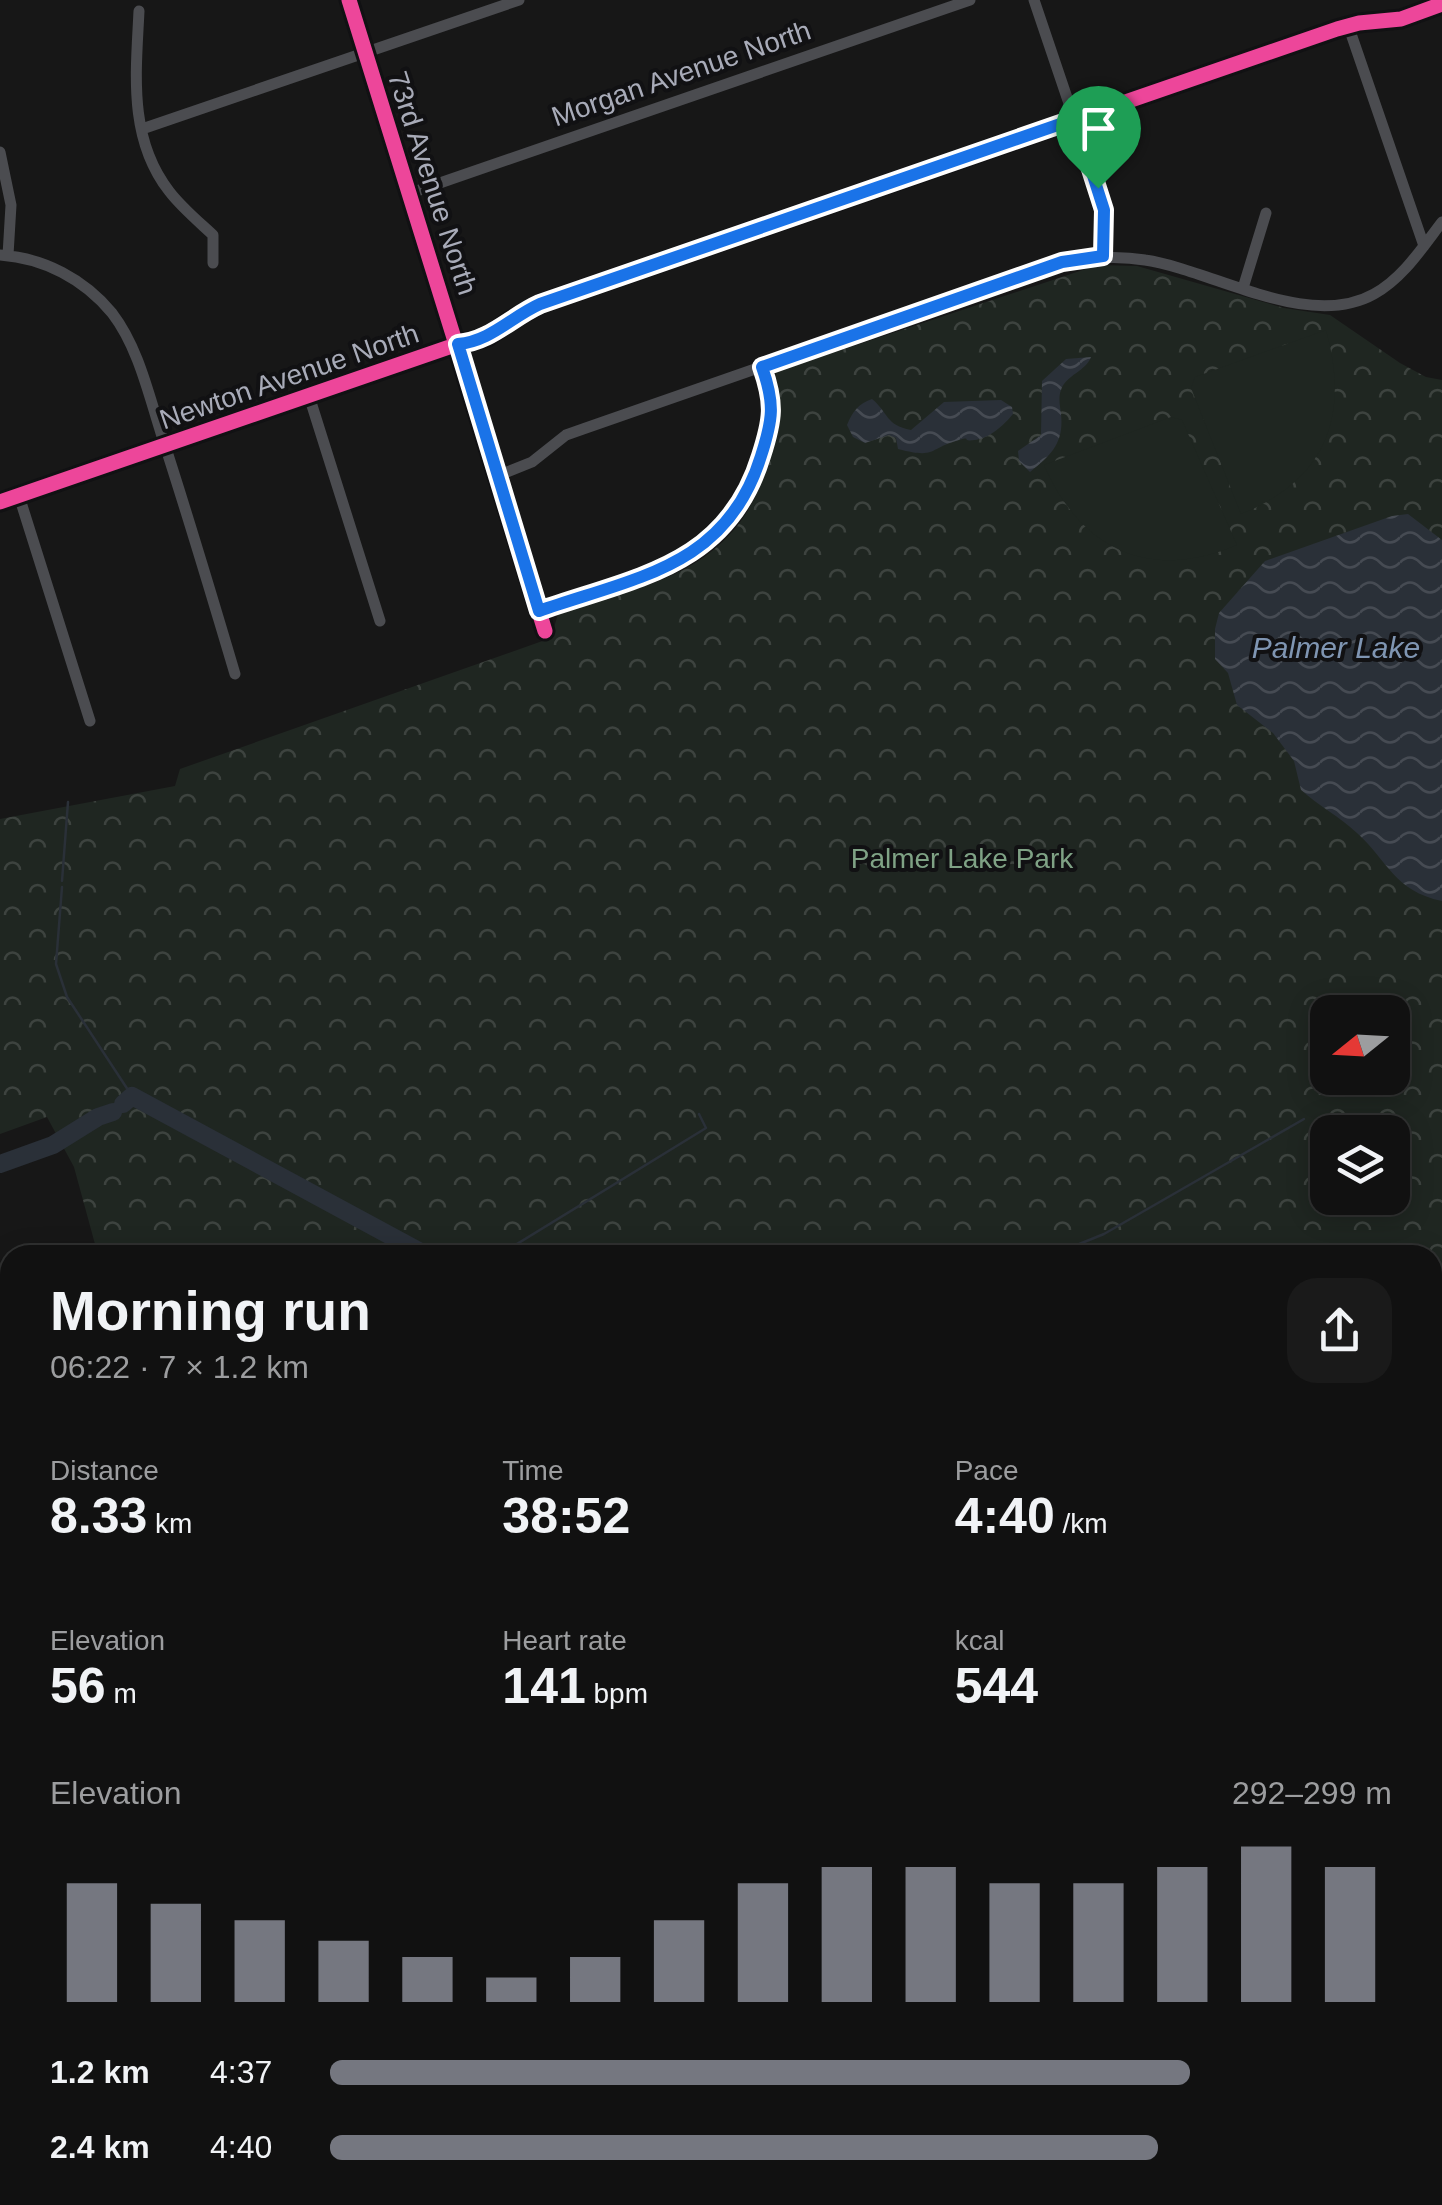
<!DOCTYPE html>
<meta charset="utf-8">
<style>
:root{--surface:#111;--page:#1a1a1a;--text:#f1f3f6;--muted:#9c9d9f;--line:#303131;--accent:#757780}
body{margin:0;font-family:Arial,sans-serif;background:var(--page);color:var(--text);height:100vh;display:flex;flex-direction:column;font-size:38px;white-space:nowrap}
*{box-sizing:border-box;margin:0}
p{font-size:32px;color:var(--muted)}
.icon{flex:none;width:55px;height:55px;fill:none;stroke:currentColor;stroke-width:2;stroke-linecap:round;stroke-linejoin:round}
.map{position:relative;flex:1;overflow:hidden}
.side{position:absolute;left:0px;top:1245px;width:1442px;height:960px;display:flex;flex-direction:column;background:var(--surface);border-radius:30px 30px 0 0;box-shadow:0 5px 25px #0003,0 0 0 2px var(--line)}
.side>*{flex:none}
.needle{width:65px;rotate:252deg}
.controls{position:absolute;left:1310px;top:995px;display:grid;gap:20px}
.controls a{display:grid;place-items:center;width:100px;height:100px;border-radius:20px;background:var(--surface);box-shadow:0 5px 25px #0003,0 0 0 2px var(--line);font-size:50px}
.pin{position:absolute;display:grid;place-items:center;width:85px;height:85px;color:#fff;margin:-102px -42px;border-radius:50% 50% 50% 0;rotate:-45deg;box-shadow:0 0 10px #0007}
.pin .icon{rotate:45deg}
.round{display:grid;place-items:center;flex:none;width:105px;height:105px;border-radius:30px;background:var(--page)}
.headline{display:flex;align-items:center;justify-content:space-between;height:170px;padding:0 50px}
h1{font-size:55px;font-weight:700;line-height:75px}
.metrics{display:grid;grid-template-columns:repeat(3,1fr);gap:15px;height:170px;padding:10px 50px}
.metrics div{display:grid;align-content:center}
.metrics b{font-size:50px;font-weight:700}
.metrics small{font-size:28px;font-weight:400}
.metrics p{font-size:28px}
.chart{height:280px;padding:20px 50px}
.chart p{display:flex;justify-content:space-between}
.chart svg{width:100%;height:180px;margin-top:10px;stroke:var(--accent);stroke-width:6}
ul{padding:0 50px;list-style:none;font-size:32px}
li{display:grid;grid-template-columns:160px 120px 1fr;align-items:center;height:75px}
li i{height:25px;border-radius:12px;background:var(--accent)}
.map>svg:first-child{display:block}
</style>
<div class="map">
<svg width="1442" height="2205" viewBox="0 0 1442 2205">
<defs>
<pattern id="forest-firs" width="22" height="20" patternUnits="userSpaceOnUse" patternTransform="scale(2.5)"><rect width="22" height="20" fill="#1f2621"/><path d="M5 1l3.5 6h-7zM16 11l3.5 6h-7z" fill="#3d433f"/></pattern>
<pattern id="park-crowns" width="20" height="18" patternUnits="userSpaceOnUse" patternTransform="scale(2.5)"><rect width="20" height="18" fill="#1f2621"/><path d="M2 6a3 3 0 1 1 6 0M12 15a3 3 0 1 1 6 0" fill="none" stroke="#3d433f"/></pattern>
<pattern id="water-waves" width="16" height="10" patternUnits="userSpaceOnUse" patternTransform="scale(2.5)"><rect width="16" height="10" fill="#2a3038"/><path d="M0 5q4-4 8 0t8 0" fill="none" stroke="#464b53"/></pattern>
</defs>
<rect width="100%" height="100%" fill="#171717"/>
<path fill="#212123" d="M646 2195H1045L1048 2205H649Z"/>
<path fill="url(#forest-firs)" d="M10 1518V1813L0 1810V1519Z"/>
<path fill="url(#park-crowns)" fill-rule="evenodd" d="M1098 265 1137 266 1284 308 1330 315 1400 363 1426 377 1442 380V2131L1432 2130V1255H98L74 1167 47 1117 0 1134V819L175 786 180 769 551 638 558 614C654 582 735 573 768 464 779 428 782 409 775 372ZM1328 1012H1392V1078H1328ZM1328 1132H1392V1198H1328Z"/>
<path fill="#1f2621" d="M1326 330C1350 416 1326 480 1241 514L1191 388 1195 377Z
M1171 417 1182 420 1237 545C1150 582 1081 550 1044 465Z
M1433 1892 1442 1900V2027H1433Z"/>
<path fill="url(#water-waves)" d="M1091 357C1086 371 1066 375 1061 390 1058 398 1060 405 1061 414 1064 442 1052 455 1030 472L1019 461 1018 451 1041 435 1042 381 1066 359Z
M872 399C889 413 885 425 911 430L944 402 1001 400 1012 407 1013 414C1004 425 989 439 974 440 960 442 973 436 959 440 927 449 937 459 898 449L896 438 889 435 865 443 853 437 847 425C853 411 858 404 872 399Z
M1408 514 1442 540V901C1394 891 1388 861 1357 833 1340 817 1319 806 1301 790L1294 761 1273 733 1237 705 1228 673 1215 659V629L1219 613 1265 561 1392 516Z"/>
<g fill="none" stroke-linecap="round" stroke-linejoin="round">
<path stroke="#2a3038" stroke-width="2.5" d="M62 881 68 802
M62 887 56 964 67 997 132 1096
M499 1255 706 1128 699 1114
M1052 1255 1104 1234 1304 1119"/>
<path stroke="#2a3038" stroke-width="18" d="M123 1104 132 1096 426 1255
M0 1164 53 1145 98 1117 113 1112
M1432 1562 1442 1560
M0 1725 10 1722"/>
<path stroke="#4b4c50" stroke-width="11" d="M349 0 545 631
M1034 0 1105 210 1106 232 1103 256
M139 11C136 73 128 138 169 191 181 207 198 221 213 235V263
M1348 25 1424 246
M142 129 519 0
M0 152 11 205 8 255
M408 194 970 0
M0 255C44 258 84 279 112 313 138 347 148 392 161 433 187 513 211 593 235 674
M1243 288 1266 213
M309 396 380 621
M497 476 532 462 566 435 583 429 1062 262C1091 258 1116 255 1145 260 1213 270 1308 331 1374 294 1403 278 1422 248 1442 222
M19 496 90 721
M0 502 458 344 488 337 509 321 540 304 1337 29 1359 23 1401 19 1442 4
M539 611C637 577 727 568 761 456 773 419 775 404 762 367
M0 1290 10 1287
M0 1451 10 1450
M0 1969 10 2002
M10 2072V2091
M0 2122 10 2119
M45 2195 48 2205
M396 2195 399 2205
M548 2195 551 2205
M1240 2205 1257 2195
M1434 2205 1438 2148"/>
<defs>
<path id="cycleway" d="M349 0 545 631
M0 502 458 344 488 337 509 321 540 304 1337 29 1359 23 1401 19 1442 4"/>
</defs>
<use href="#cycleway" stroke="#111113" stroke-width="21"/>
<use href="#cycleway" stroke="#ed469a" stroke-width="15"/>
</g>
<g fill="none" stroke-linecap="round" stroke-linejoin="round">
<defs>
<path id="route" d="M1075 119 1104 210 1103 256 1062 262 762 367C775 404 773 419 761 456 727 567 636 577 539 611L458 344C491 341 511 317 540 304Z"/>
</defs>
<use href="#route" stroke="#fff" stroke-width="20"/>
<use href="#route" stroke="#1a73e8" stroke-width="12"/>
</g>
<g text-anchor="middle" stroke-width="8" stroke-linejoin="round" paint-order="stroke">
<g font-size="28" fill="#a8abb8" stroke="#111113">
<text transform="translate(681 73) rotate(-19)" y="10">Morgan Avenue North</text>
<text transform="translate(433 183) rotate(72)" y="10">73rd Avenue North</text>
<text transform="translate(289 376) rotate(-19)" y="10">Newton Avenue North</text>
</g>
<g font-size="28" fill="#7fa285" stroke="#111113">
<text x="962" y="868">Palmer Lake Park</text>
</g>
<g font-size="30" font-style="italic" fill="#7f95b2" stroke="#111113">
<text x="1336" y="658">Palmer Lake</text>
</g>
</g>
</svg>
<div class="controls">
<a><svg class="needle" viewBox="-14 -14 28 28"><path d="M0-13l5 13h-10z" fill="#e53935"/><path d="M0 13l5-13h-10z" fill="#9c9d9f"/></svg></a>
<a><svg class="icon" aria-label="layers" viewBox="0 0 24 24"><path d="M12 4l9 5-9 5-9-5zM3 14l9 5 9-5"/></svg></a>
</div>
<div class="pin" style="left:1098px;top:188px;background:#1e9e55"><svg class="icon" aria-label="arrive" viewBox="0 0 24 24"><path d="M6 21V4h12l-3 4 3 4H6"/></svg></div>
<section class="side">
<div class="headline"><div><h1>Morning run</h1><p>06:22 · 7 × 1.2 km</p></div><a class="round"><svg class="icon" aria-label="share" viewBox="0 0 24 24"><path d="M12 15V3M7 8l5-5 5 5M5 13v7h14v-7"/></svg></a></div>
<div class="metrics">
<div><p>Distance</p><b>8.33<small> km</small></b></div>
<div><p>Time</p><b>38:52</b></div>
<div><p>Pace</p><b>4:40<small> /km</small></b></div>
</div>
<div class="metrics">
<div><p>Elevation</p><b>56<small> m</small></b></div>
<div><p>Heart rate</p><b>141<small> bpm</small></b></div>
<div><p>kcal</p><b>544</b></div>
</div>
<div class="chart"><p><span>Elevation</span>292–299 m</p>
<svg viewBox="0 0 160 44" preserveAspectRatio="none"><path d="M5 44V15M15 44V20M25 44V24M35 44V29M45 44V33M55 44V38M65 44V33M75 44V24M85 44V15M95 44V11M105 44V11M115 44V15M125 44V15M135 44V11M145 44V6M155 44V11"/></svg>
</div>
<ul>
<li><b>1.2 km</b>4:37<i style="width:81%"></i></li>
<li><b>2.4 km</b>4:40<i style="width:78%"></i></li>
</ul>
</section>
</div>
